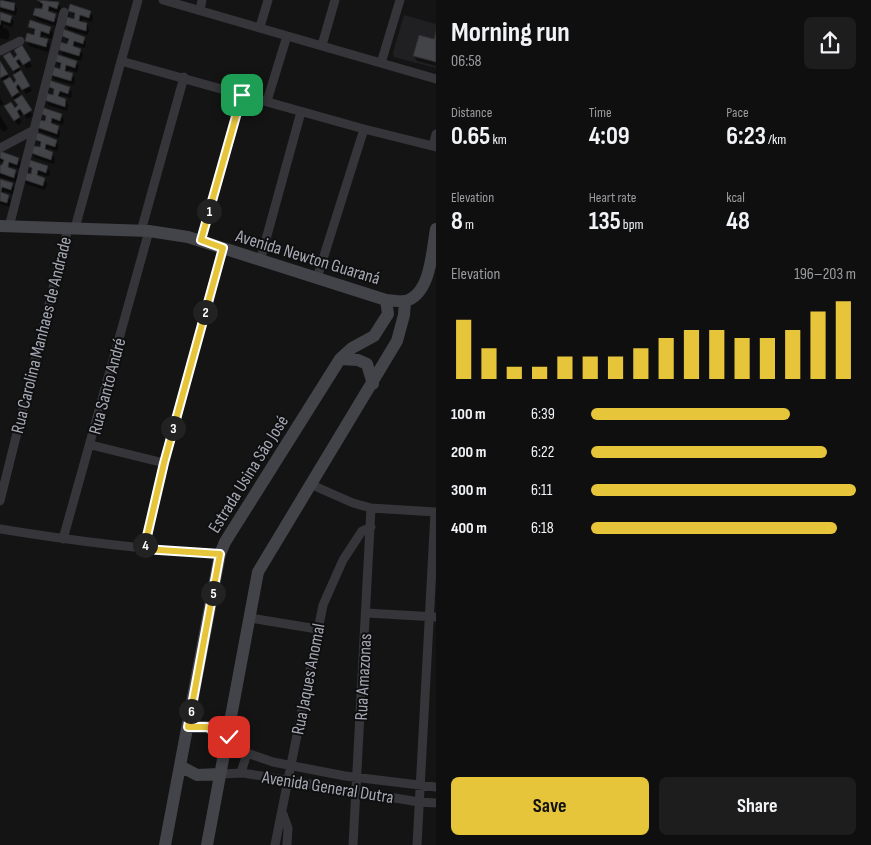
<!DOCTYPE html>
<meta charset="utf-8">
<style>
:root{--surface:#0f0f10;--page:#1d1d1e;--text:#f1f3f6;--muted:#9b9c9f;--accent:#e7c53a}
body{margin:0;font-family:"Sofia Sans Condensed",sans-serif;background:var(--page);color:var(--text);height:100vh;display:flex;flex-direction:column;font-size:19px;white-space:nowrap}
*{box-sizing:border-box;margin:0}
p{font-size:16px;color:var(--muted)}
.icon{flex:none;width:28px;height:28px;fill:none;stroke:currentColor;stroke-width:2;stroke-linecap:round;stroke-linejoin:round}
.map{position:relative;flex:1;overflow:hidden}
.details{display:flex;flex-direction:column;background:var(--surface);width:435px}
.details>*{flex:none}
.pin{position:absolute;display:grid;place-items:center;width:42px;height:42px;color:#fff;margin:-21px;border-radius:10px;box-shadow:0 2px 8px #0006}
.km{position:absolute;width:25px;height:25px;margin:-12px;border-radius:50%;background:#222;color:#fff;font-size:14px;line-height:25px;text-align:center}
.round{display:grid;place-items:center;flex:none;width:52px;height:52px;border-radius:8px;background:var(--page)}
.head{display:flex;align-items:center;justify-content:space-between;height:85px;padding:0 15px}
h1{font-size:28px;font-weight:700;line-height:38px}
.metrics{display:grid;grid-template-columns:repeat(3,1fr);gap:8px;height:85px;padding:5px 15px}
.metrics div{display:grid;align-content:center}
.metrics b{font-size:25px;font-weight:700}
.metrics small{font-size:14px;font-weight:400}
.metrics p{font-size:14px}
.chart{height:140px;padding:10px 15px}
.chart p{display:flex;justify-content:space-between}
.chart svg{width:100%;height:90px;margin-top:5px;stroke:var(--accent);stroke-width:6}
.cta{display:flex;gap:10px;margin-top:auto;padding:10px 15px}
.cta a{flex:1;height:58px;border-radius:8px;background:var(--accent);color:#111;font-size:20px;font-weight:700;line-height:58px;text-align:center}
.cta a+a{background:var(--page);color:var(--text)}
ul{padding:0 15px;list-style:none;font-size:16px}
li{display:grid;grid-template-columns:80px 60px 1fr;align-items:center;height:38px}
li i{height:12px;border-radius:6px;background:var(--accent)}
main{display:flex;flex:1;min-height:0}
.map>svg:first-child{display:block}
</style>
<main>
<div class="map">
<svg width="436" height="845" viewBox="0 0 436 845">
<rect width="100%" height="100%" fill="#141415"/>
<path fill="#202022" d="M404 15 436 24V68L394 57 393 53Z"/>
<path fill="#0007" d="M0 0H11L10 3 15 4 17 9 16 15 0 10Z
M38 0 58 3 61 8 60 13 51 10 50 13 57 20 56 26 37 20 34 15 43 11 44 7 40 6Z
M69 10 90 12 93 17 92 22 83 19 82 23 87 24 89 29 88 35 69 30 66 25 75 21 76 17Z
M0 14 11 17 14 22 12 27 3 24V28L7 29 10 34 8 40 0 38Z
M30 27 50 28 53 33 52 39 43 35 42 39 47 40 50 45 48 52 29 46 27 41 35 37 36 33Z
M436 35V66L417 61 414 56 435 41Z
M63 36 84 38 86 42 85 48 76 45V48L80 50 83 54 81 61 63 55 60 50 68 46 69 42Z
M21 47 32 66 27 69 23 63 18 67 32 91 26 94 22 88 17 92 33 116 27 119 23 113 19 117 22 122 18 125 6 106 15 110 19 106 0 77V63L13 85 18 81 16 74 5 56 14 60 19 56Z
M55 61 76 62 79 67 77 73 69 69 68 73 72 74 75 79 74 85 55 80 52 75 60 70 61 67Z
M49 86 69 88 72 93 71 98 62 95 61 98 66 100 68 105 67 111 48 105 45 100 54 96 55 92Z
M0 98 4 104 0 106Z
M41 113 61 115 64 120 63 125 54 122 53 125 58 127 60 132 59 138 40 132 37 127 46 123 47 119Z
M0 115 8 129 3 132 0 128Z
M35 139 56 141 59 146 57 151 49 148 48 151 52 153 55 158 54 164 35 158 32 153 41 149V145Z
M0 152 19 159 21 164 20 169 11 166 10 169 15 171 18 176 16 182 0 177V166L3 167 4 163 0 161Z
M27 165 47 167 50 172 49 177 40 174 39 177 44 179 47 184 45 190 26 184 24 179 32 175 33 171Z
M0 180 12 184 15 189 13 194 4 191V194L8 196 11 201 10 207 0 204Z"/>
<path fill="#434448" stroke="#2e2e31" d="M0 0 15 3 14 11 0 7Z
M37 0 59 2 57 9 49 6 48 11 56 14 54 22 33 15 35 8 42 9 43 4Z
M70 4 91 11 89 18 80 15 79 21 87 23 86 31 65 25 67 17 74 19 75 13 68 11Z
M0 12 12 16 10 23 1 20 0 25Z
M30 20 51 27 49 34 41 31 40 37 48 39 46 47 25 41 27 33 34 35 35 29 28 27Z
M63 29 85 37 83 44 74 41 73 46 81 49 79 56 59 50 60 42 67 44 69 39 62 36Z
M436 31V62L413 56 419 35 434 39Z
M22 45 31 60 23 65 19 59 16 61 20 67 13 71 3 56 10 52 14 58 17 55 14 50Z
M56 54 77 61 75 68 66 65 65 71 73 73 71 81 51 75 53 67 60 69 61 63 54 61Z
M0 61 8 74 0 78Z
M21 70 30 86 22 90 18 84 16 87 19 92 12 97 3 81 10 77 14 83 16 80 13 75Z
M49 80 70 87 68 94 60 91 58 96 66 99 65 107 44 100 46 93 53 95 54 89 47 86Z
M22 95 32 110 24 115 20 109 17 111 20 117 14 121 4 106 11 102 15 108 18 105 14 100Z
M41 107 62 114 60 121 52 118 51 123 59 126 57 134 36 127 38 120 45 121 46 116 39 113Z
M36 132 57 140 55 147 46 144 45 149 53 152 51 160 31 153 33 146 40 147 41 142 34 139Z
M0 151 19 158 17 165 9 162 8 167 16 170 14 178 0 173V165H2L4 160 0 158Z
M27 159 48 166 46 173 38 170 37 175 45 178 43 186 22 179 24 172 31 174 32 168 25 165Z
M0 179 13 183 11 190 2 187 1 192 9 195 7 203 0 201Z"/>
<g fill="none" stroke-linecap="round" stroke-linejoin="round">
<path stroke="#35353a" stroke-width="9" d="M163 0 436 79
M200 10 202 0
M260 27 268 0
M322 45 335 0
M0 51 20 41
M121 61 364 129 436 147
M381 63 400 0
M267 101 287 36
M433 146 436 134
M0 148 34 130
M9 227 64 12
M75 228 138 0
M141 231 184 77
M201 241 242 95
M260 261 301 112
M317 278 364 129
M91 445 164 463
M312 485 353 503 371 508 436 512
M0 501 68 228
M0 529C73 541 146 550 220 554
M63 539 149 231
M144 549 164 463 223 249
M367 613 436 617
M250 618 317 629
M229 737 247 753 273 762 345 776 436 787
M241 773 247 753
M220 774 243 773 419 802 436 803
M283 814 288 828 287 845
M275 845 323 605 343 560 362 531 371 527
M353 845 371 508
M417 845 435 512"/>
<path stroke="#43444a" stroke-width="12" d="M0 226 149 231 188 237 386 300C392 300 399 302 405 301 431 295 432 250 436 229
M340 359 358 360 367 364 373 384
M188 727H207L229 737
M180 766 197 775 220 774
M165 845 220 554 225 542 340 359 352 348 374 336 388 314 386 300
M207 845 258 572 397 341 404 315 405 301"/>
</g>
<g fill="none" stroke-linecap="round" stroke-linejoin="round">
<defs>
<path id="route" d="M229 737 207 727H188L220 554 144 549 164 463 223 248 201 240 242 95"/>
</defs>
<use href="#route" stroke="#fff" stroke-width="10"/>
<use href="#route" stroke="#e7c53a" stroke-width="6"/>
</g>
<g text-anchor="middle" stroke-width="4" stroke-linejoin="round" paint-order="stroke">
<g font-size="18" fill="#a6a9b5" stroke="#0f0f10">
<text transform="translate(308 257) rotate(17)" y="6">Avenida Newton Guaraná</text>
<text transform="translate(41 335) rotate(-76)" y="6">Rua Carolina Manhaes de Andrade</text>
<text transform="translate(107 386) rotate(-75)" y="6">Rua Santo André</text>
<text transform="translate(248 474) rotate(-58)" y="6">Estrada Usina São José</text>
<text transform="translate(363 677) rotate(-87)" y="6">Rua Amazonas</text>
<text transform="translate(308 679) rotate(-79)" y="6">Rua Jaques Anomal</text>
<text transform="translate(328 787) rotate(9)" y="6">Avenida General Dutra</text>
</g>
</g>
</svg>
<div class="pin" style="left:242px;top:95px;background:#1e9e55"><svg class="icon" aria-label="arrive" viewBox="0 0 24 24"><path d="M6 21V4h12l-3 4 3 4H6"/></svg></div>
<div class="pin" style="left:229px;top:737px;background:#d93025"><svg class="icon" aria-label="check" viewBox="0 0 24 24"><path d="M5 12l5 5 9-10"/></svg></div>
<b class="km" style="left:209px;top:211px">1</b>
<b class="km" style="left:205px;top:312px">2</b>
<b class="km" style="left:173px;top:428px">3</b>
<b class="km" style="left:145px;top:545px">4</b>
<b class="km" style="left:213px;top:593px">5</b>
<b class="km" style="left:191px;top:711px">6</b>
</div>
<section class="details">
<div class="head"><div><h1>Morning run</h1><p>06:58</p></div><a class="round"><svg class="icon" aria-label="share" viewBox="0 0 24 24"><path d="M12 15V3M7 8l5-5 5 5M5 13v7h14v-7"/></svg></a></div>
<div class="metrics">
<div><p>Distance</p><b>0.65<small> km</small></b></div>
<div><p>Time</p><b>4:09</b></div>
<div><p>Pace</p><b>6:23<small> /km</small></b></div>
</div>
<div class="metrics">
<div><p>Elevation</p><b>8<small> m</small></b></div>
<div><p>Heart rate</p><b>135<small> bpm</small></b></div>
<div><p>kcal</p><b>48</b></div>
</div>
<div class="chart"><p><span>Elevation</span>196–203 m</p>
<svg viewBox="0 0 160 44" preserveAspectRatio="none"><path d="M5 44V15M15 44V29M25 44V38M35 44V38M45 44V33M55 44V33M65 44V33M75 44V29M85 44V24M95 44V20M105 44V20M115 44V24M125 44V24M135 44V20M145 44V11M155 44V6"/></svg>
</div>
<ul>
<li><b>100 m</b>6:39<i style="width:75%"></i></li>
<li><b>200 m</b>6:22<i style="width:89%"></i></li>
<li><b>300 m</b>6:11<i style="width:100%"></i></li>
<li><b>400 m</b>6:18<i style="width:93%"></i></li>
</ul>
<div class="cta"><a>Save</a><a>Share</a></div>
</section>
</main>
